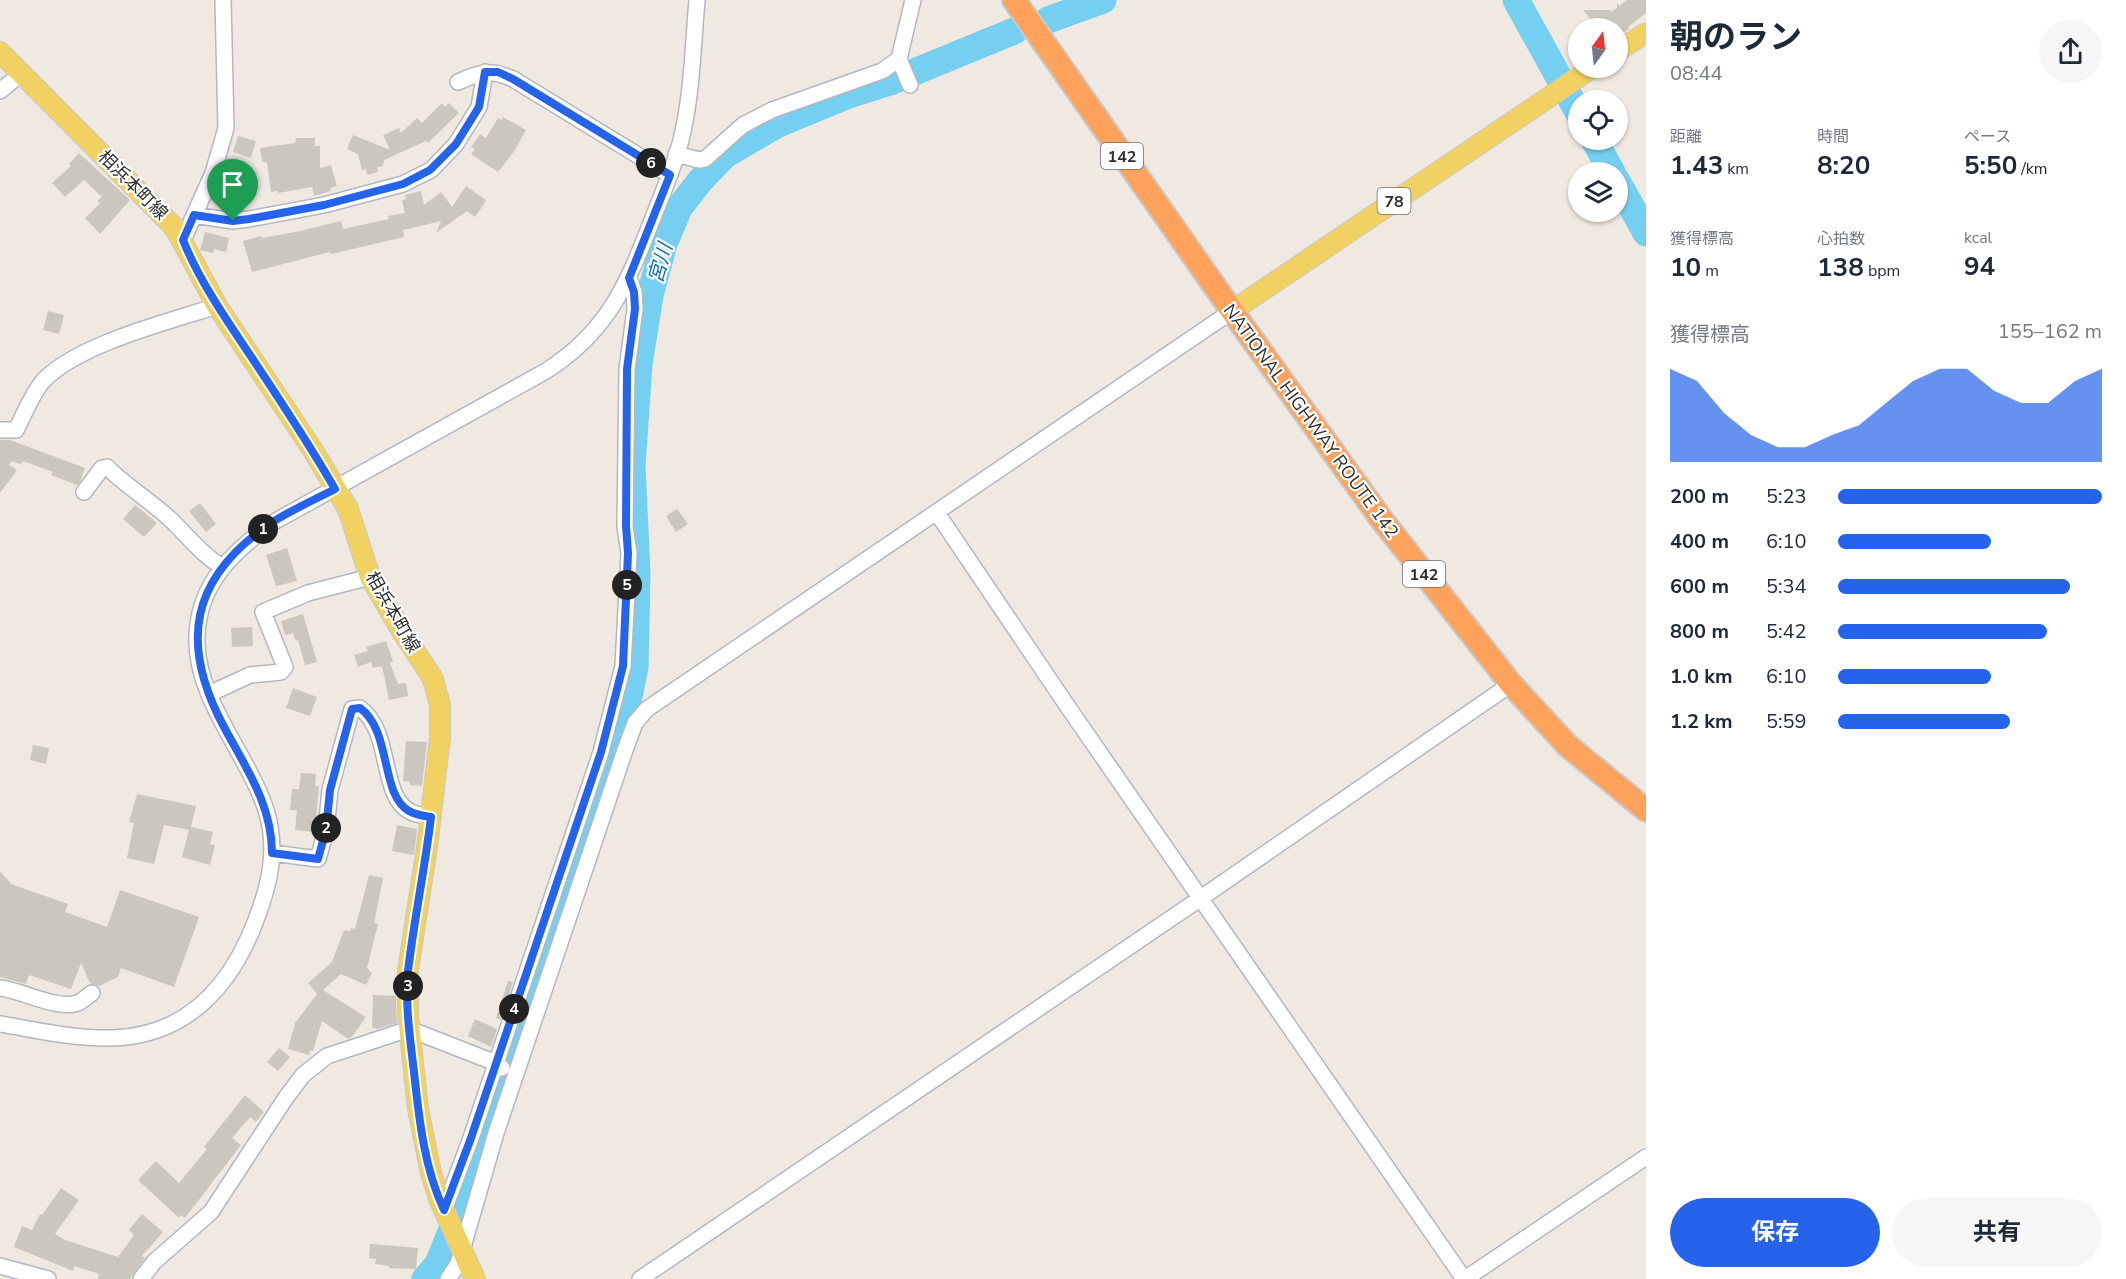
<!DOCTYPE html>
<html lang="ja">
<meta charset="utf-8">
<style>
:root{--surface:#fff;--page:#f6f6f7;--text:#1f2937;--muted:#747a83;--accent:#2563eb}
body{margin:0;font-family:"Nunito Sans","Noto Sans JP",sans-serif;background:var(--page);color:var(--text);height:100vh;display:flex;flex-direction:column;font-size:22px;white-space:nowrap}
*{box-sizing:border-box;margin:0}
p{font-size:20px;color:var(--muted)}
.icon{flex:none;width:33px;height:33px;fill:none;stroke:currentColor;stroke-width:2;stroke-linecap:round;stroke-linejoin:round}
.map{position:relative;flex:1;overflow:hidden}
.details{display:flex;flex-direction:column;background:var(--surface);width:480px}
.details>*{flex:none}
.needle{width:39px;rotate:15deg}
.tools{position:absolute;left:1568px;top:18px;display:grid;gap:12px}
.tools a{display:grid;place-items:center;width:60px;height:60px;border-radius:50%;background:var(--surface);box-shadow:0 2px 4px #0004;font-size:30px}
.pin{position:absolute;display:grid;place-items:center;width:51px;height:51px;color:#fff;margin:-62px -26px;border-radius:50% 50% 50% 0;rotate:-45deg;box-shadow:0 0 6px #0007}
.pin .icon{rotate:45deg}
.km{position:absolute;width:30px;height:30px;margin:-15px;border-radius:50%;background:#222;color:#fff;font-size:16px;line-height:30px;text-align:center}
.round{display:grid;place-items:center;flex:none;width:63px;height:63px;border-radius:32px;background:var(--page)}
.head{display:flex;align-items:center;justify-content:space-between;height:102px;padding:0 24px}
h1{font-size:33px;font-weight:700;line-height:45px}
.metrics{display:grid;grid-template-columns:repeat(3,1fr);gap:9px;height:102px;padding:6px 24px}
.metrics div{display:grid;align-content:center}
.metrics b{font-size:26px;font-weight:700}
.metrics small{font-size:16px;font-weight:400}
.metrics p{font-size:16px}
.chart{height:168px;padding:12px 24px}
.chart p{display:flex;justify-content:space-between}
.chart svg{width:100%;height:108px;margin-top:6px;fill:var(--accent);opacity:.7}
.cta{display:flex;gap:12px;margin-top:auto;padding:12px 24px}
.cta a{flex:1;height:69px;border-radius:36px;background:var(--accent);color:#fff;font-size:24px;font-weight:700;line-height:69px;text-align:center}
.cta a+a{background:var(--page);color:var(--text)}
ul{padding:0 24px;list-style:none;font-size:20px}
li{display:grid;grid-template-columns:96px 72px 1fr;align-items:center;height:45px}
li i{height:15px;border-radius:8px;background:var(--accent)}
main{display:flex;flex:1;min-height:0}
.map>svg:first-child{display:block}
</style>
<main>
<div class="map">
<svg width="1646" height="1279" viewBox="0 0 1646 1279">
<rect width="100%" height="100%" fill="#efe9e1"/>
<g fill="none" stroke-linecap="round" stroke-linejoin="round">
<path stroke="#75cff0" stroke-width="27" d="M1516 0 1578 112
M1048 20 1103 0
M1594 140 1612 172
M1617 181 1646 233
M425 1279 438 1264 464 1199 503 1073 592 815 627 706 635 667 636 625 637 573 632 465 639 364 650 295 664 244 679 208 700 181 725 155 776 125 846 96 890 82 1014 31"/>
</g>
<path fill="#cbc7bf" d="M1627 0H1646V13L1628 27 1629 29 1617 37V28H1598L1583 10H1610L1611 12 1617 8V3L1619 6Z
M442 103 445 107 449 103 459 113 428 143 426 141 384 160 383 166 377 167 378 172 367 175 366 169 362 170 358 154 347 149 353 135 390 150 383 135 399 128 401 133 417 118 422 123Z
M503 117 526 130 515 150 498 172 471 154 475 149 471 147 480 134 486 138 498 118 502 120Z
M238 136 256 141 251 158 233 152Z
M296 138H315V146H320V168L331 165 337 186 330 188 331 191 314 196 312 187 278 193 277 191 271 192 267 163 262 161 260 148 295 143Z
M79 153 130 200 100 234 85 218 100 203 97 201 102 197 84 180 65 197 52 183 71 166 69 164Z
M221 178 244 184 237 211H235L232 198H230L229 201 214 197Z
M466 186 486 200 484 204 475 217 467 211 436 233 441 221 403 230 404 237 331 254 330 252 252 272 243 241 261 236 262 238 300 231 341 221 343 229 389 219 388 216 405 213 402 201 406 199 405 195 421 191 424 205 441 192 452 207Z
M205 232 229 238 226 252 214 249 213 253 200 250Z
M48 311 64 315 59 334 43 330Z
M0 440H10L85 468 80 482 77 485 51 475 53 472 23 461 21 464 11 461 9 465 17 470 0 493Z
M200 503 216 524 206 532 189 511Z
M135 505 157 523 144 537 123 519Z
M677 509 688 524 676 532 666 516Z
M287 548 297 581 276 586 266 555Z
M303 614 317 662 305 665 298 640 296 641 293 633 285 635 281 621Z
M252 627 253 646 232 647 231 628Z
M386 641 393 662 390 663 398 684 406 683 408 696 389 700 382 666 373 668 371 662 358 667 354 655 368 651 366 647Z
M293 688 317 697 310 716 286 708Z
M406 741 427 742 422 786 410 785V782L403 781Z
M33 745 49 748 46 764 30 760Z
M301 773 316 774 315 786H319L315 832 295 830 297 810H290L292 789H299Z
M137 794 196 806 191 827 213 832 210 844 215 845 210 865 182 857 189 830 164 825 154 864 127 858 134 823 129 822Z
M397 825 417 829 414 855 392 851Z
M0 871 11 884 68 904 65 912 107 927 120 890 199 917 174 987 121 968 118 977 99 986 90 983 81 963 71 989 29 975 26 984 0 977Z
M369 875 383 878 374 923 378 924 367 968 372 973 366 985 341 974 323 990 366 1017 352 1037 348 1039 322 1021 313 1051 310 1050 309 1055 288 1049 295 1023 317 994 308 983 332 962 344 930 350 931 351 928 355 929Z
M508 981 513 982 501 1020 496 1018Z
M373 995 396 996 397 1023 377 1029 372 1027Z
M475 1019 497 1029 491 1047 468 1036Z
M279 1048 290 1057 278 1071 267 1062Z
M245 1095 264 1112 256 1122 250 1117 232 1138 241 1145 185 1218 181 1215 179 1218 138 1180 156 1161 179 1183 207 1149 204 1147Z
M61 1188 79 1200 55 1234 65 1240 118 1257 134 1235 129 1230 142 1214 163 1232 142 1256 145 1258 130 1279H98L99 1274 74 1266 73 1271 14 1247 22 1226 32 1230 40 1214 42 1215Z
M370 1244 418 1248 416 1269 389 1268V1266L375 1264 376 1259 369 1258Z"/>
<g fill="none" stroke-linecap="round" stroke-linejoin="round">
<defs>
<path id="minor" d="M899 59 910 85
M458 82C480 72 490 69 513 79L670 175
M0 91 22 73
M676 154 699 160 705 159 743 125 772 110 882 71 899 59 913 0
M194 215 233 221 249 219 324 205 403 184 431 170 456 144 479 107 485 72
M183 240 213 173 226 128 223 0
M0 430H16C24 415 32 394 43 381 78 344 168 322 217 306
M84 492 102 468 107 467C126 486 149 500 169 518 188 536 200 553 222 567
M937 513 1068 707 1464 1279
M209 694 250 675 281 672 285 667 263 612 308 593 370 577
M272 853 318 859 326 830 330 790 352 709 360 708C392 731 380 795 409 811 416 815 424 816 431 817
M0 988C22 990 60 1012 80 1002 84 999 88 996 92 993
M0 1024C37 1030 75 1039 112 1038 187 1036 231 986 256 920 270 884 278 848 266 810 247 752 194 698 197 635 199 583 233 552 272 523L546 371C609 331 627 284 653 218 663 192 674 167 681 140 692 96 693 46 697 0
M444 1210 471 1138 601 752 623 666 629 553 625 527 627 369 635 309 634 292 629 278
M0 1266 48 1279
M141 1279 154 1262 211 1212 285 1099 303 1075 327 1056 409 1029 496 1063 502 1068
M448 1279 458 1264 496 1133 625 750 635 723 647 709 1232 311
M640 1279 1201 898 1511 684
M1465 1279 1646 1157"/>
<path id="major" d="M1617 51 1646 33
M0 52 175 228 217 306 314 452 348 509 370 577 401 630 433 679 440 705V738L427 847 408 970V1015L418 1109 431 1173 439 1199 475 1279
M1232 311 1592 68"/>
<path id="highway" d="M1014 0 1232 311 1382 520 1511 684 1568 746 1646 810"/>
</defs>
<use href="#minor" stroke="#b4b7c1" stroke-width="18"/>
<use href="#major" stroke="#c9c9c9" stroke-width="22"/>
<use href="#highway" stroke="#c9c9c9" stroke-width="26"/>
<use href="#minor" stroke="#fff" stroke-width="15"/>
<use href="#major" stroke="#f2d163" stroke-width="20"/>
<use href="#highway" stroke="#ffa35c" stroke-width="22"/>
</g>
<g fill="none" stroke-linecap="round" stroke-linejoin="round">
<defs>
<path id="route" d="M485 72H498L513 79 670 175 629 278 634 292 635 309 627 369 626 526 628 553 623 666 601 752 471 1138 444 1210C424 1168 419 1118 414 1072 410 1038 405 1005 408 971 414 920 425 868 431 817 424 816 416 815 409 811 380 795 392 731 360 708L352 709 330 790 326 830 318 859 272 853C272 805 246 768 224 727 179 643 190 578 271 523 291 510 314 500 335 489 308 442 278 397 248 352 224 316 199 280 183 240L194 215 233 221 249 219 324 205 403 184 430 170 456 144 479 107Z"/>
</defs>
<use href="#route" stroke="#fff" stroke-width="12"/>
<use href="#route" stroke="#2563eb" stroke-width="8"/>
</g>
<g text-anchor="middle" stroke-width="4.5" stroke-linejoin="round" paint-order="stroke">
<g fill="#fff" stroke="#6d6d6d" stroke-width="1.5">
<rect x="1101" y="143" width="42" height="26" rx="4.5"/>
<rect x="1377.5" y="188" width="33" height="26" rx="4.5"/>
<rect x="1403" y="561" width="42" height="26" rx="4.5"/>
</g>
<g font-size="16" font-weight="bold" fill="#2e2e2e">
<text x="1122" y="162">142</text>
<text x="1394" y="207">78</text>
<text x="1424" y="580">142</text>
</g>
<g font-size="18" fill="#2e2e2e" stroke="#fff">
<text transform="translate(133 185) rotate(45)" y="6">相浜本町線</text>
<text transform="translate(1311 421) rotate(54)" y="6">NATIONAL HIGHWAY ROUTE 142</text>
<text transform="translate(393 612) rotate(60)" y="6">相浜本町線</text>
</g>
<g font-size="20" font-style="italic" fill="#0d6fa3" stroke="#fff">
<text transform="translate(660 263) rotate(-74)" y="7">宮川</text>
</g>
</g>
</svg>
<div class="tools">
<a><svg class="needle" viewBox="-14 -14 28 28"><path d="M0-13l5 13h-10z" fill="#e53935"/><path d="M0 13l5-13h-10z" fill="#747a83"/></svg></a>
<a><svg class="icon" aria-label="locate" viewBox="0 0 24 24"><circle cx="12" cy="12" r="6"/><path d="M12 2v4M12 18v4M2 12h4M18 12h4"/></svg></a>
<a><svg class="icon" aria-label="layers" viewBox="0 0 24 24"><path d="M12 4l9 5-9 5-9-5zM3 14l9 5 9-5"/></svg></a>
</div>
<div class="pin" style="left:233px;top:221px;background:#1e9e55"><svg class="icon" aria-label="arrive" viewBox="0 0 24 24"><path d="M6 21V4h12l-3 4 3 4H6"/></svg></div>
<b class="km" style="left:263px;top:529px">1</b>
<b class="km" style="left:326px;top:828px">2</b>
<b class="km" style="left:408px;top:986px">3</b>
<b class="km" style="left:514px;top:1009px">4</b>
<b class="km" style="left:627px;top:585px">5</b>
<b class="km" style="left:651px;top:163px">6</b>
</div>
<section class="details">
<div class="head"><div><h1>朝のラン</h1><p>08:44</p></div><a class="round"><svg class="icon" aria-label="share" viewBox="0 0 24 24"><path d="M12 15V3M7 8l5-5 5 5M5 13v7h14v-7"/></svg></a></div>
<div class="metrics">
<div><p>距離</p><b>1.43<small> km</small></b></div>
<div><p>時間</p><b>8:20</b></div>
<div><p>ペース</p><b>5:50<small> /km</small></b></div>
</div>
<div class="metrics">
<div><p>獲得標高</p><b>10<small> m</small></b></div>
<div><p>心拍数</p><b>138<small> bpm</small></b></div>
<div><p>kcal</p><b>94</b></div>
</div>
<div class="chart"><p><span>獲得標高</span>155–162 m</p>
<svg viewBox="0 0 160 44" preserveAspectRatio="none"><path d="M0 44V6L10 11L20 24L30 33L40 38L50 38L60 33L70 29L80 20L90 11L100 6L110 6L120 15L130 20L140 20L150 11L160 6V44z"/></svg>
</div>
<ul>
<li><b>200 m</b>5:23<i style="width:100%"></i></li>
<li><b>400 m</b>6:10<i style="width:58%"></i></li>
<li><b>600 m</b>5:34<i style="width:88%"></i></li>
<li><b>800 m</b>5:42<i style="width:79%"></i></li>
<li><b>1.0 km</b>6:10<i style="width:58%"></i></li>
<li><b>1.2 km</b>5:59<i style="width:65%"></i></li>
</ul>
<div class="cta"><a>保存</a><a>共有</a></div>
</section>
</main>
